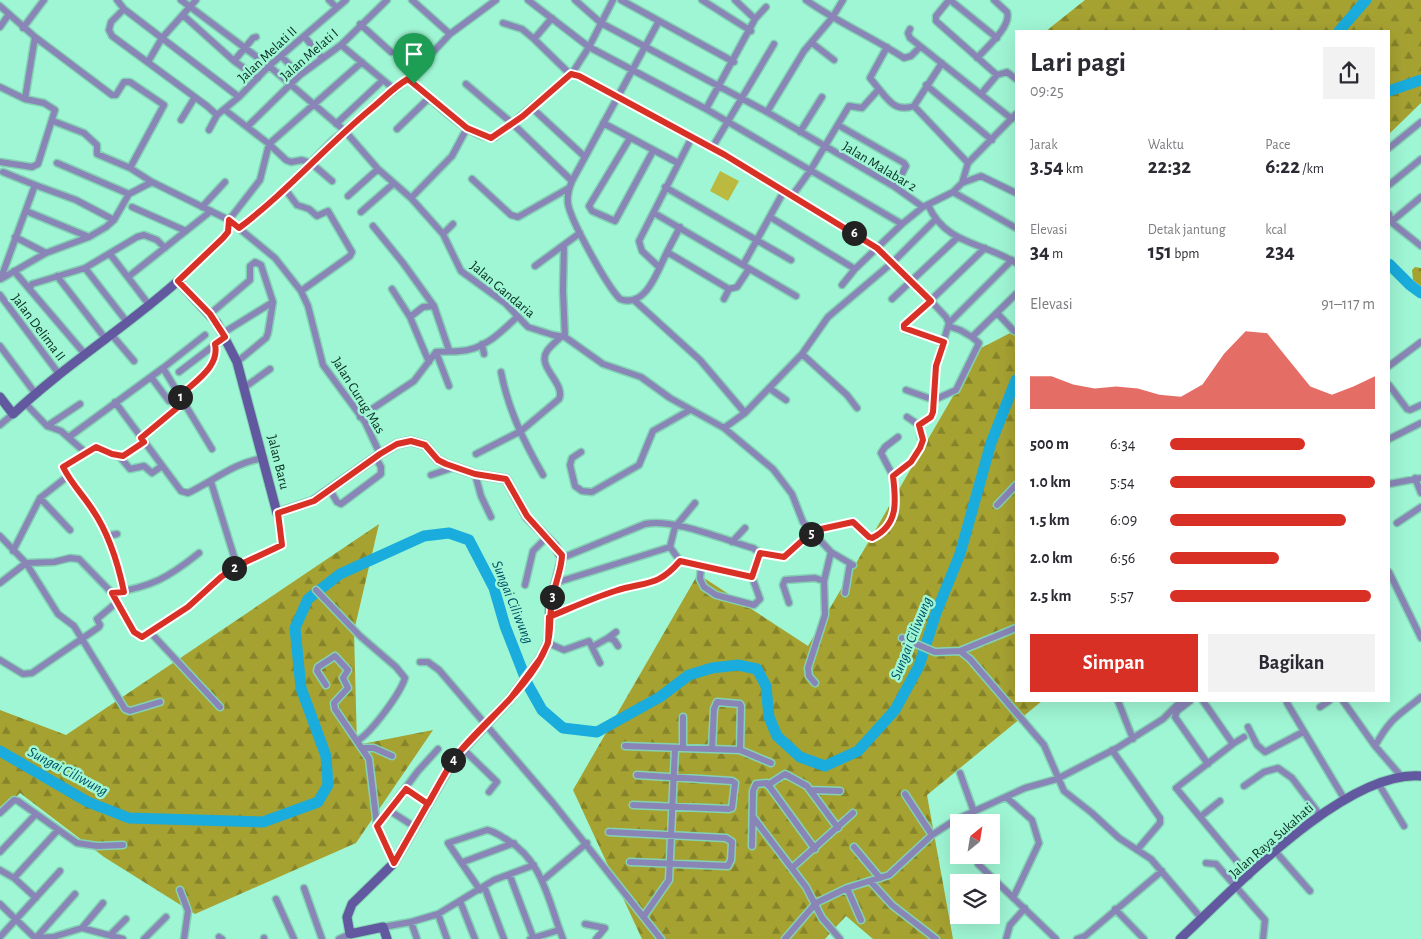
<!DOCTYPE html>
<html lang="id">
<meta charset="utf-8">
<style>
:root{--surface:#fff;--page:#f2f2f3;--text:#2b2b33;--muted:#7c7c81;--accent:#d93025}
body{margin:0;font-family:"Alegreya Sans",sans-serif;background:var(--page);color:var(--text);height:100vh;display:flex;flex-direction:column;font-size:19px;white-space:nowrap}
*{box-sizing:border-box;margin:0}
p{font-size:16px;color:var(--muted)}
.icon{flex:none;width:28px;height:28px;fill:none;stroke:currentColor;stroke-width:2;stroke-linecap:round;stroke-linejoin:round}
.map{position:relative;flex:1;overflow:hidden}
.panel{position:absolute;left:1015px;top:30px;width:375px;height:672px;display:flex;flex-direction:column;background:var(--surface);border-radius:0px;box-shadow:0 5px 20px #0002}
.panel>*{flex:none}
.needle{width:32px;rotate:30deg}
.controls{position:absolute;left:950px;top:814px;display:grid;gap:10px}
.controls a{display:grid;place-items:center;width:50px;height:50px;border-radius:0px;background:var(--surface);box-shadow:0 5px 20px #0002;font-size:25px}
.pin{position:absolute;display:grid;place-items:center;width:42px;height:42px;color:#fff;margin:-51px -21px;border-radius:50% 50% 50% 0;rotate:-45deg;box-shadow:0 0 5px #0007}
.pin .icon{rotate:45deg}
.km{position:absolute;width:25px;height:25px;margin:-12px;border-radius:50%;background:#222;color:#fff;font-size:14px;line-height:25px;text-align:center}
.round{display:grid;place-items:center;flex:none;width:52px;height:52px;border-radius:0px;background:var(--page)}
.head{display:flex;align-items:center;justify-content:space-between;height:85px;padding:0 15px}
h1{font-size:28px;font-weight:700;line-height:38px}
.metrics{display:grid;grid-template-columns:repeat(3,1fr);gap:8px;height:85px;padding:5px 15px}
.metrics div{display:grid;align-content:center}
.metrics b{font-size:21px;font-weight:700}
.metrics small{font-size:14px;font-weight:400}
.metrics p{font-size:14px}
.chart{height:140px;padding:10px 15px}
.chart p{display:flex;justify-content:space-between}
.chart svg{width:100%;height:90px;margin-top:5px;fill:var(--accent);opacity:.7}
.cta{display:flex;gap:10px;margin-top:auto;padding:10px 15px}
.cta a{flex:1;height:58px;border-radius:0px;background:var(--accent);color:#fff;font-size:20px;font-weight:700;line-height:58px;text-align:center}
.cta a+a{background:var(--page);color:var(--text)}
ul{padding:0 15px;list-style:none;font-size:16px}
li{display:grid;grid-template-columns:80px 60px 1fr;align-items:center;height:38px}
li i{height:12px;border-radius:6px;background:var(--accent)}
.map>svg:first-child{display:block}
</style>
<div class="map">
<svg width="1421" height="939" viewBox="0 0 1421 939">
<defs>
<pattern id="forest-firs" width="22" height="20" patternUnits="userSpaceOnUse" patternTransform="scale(1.25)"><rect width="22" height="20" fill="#a6a232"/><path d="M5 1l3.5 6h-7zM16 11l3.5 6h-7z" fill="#85842a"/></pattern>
</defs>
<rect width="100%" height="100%" fill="#9ff6d4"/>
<path fill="url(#forest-firs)" d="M1085 0H1421V103L1389 134V31H1046Z
M1415 267 1421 268V286L1413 280 1412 270Z
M1016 330V701H1042L927 795 953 939H873L846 916 825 939H642L573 790 698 574 808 646 981 348Z
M379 524 354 631 357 745 433 730 356 843 195 914 104 857 20 793 0 813V710L66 735Z"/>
<path fill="#bcb941" d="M720 171 739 181 728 201 710 191Z"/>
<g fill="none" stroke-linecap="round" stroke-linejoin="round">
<path stroke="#19acdc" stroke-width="11" d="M1339 31 1366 0
M1389 91 1421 80
M1389 264 1410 285 1421 293
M0 751 88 802 129 818 263 822 318 802 328 785 326 756 301 688 295 628 308 599 340 574 424 536 449 533 469 540 494 588 505 626 528 685 542 710 563 728 597 732 660 697 689 675 712 668 738 665 757 669 766 686 769 717 777 736 800 757 825 766 858 751 895 710 919 666 936 613 960 554 991 443 1016 380"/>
<defs>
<path id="street" d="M117 0 124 9 239 97
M181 0 269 66 345 131 378 169 411 198 443 234 461 271 505 303 528 327 553 335 565 337 603 364 641 377 670 398 724 428 773 469 792 494 803 522 831 552 853 565
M329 0 337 8
M412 0 450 34
M528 0 589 47 706 109 902 224
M575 0 601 23 767 112 895 187 923 207
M621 0 734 62
M702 0 751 31
M735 0 755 19
M806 0C837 22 872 37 904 58L911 56 920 47
M949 0 936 16V21L997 75
M950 0 997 38
M0 6 35 37 112 95H116L124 82H130L164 105 130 168 152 182
M124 9 111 22 109 30 112 36 207 106 217 115
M184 16 234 61 253 38 256 37
M552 18 534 39 571 75
M659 21 572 181C569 188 567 196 568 204 571 221 607 286 620 299 646 309 658 270 667 252
M503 23 522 29 534 39
M360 24 391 52
M0 27 9 14
M23 28 44 0
M910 29 908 33 910 38 1012 119
M304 36 322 58
M812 43 834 60
M341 45 394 89
M281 56 300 75
M977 58C986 48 1012 26 1007 12L994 0
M234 61 258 78
M148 62 162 38 196 0
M942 63 914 106 968 163
M408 79 450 34 496 0
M466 84 513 124 572 181
M926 85 992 140
M0 87 25 99 35 37
M879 89C890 103 897 112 914 106
M981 94 997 75 1007 72 1016 79
M532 108 585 157
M706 109 755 19 766 7
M767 112 804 51 832 18 843 0
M181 120 195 97
M53 121 84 133 97 145V154L130 168
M603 123 678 163
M336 124 382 81
M838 125 904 163 906 166 895 187
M248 126 300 75 341 45 387 0
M397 129 429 98
M209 130 217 115 239 97 269 66 346 0
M800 132 822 97
M630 138 589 206 592 211 615 221 653 151
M712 148 774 44
M1389 148 1421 122
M0 162 32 167 38 164 55 110 44 103 25 99
M57 163 129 194 152 182 229 220 260 180 269 144 225 110
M3 172 35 185
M472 179 511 215 518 217 569 188
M332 181 311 163 302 160 291 162 286 160 269 144 362 62
M962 183 981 176 1016 193
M1389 185 1421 159
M665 187 791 260
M285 189 297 205 309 209 317 216 328 211 352 252 350 256 301 291
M953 192 1016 228
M348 196 378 169
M792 196 810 171 849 106 862 108 879 89 870 78 887 47
M411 198 452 156 467 128
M928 205C946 245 983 242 1016 263
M132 207 186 231
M202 207 225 182
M26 211 89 237
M361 212 393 184
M654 213 796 296
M1389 214 1391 222 1421 246
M770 217 855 269
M229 220 275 258 301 291 308 306 323 365 365 422 380 454
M1391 222 1421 197
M373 226 403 263 434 306 423 307 410 317 429 362
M680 227 667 252 729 289 737 287 749 269
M239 228 285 189 333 140 408 79C424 92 473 144 495 137L571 75 589 47 613 0
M443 234 453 224
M15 237 46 253
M564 245 563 291 565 337
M110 254 150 306
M743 265 784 191
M535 266 580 233
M659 267 642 251 639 241 692 137
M85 268 127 322
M14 271 84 353
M57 276 105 338
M128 277 211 211
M1 278 35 185 76 200 114 220
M1 279 46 253 89 237 106 227 114 220 129 194
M178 281 223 238 227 232 229 220
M842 285 855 269 902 224 923 207 953 192 962 183 968 163 1016 114
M30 288 32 284 85 268 137 237 144 235 157 240 165 248
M392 289 410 317
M0 295 59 374
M724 299 729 289
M892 299 957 238
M635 301 700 360 745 413
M434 306 449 350
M997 313 1014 331
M210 314 250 280V266L255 262 261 265 273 302 268 333 266 338 237 362
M949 323 1012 260
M948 326 960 330 972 337
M223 333 273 302
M111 334 134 361
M944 342 906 330 904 326 985 248
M482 344 484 354
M0 346 35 393
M436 352 449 386
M802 354 847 395 857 408
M1389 366 1421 342
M163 368 212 449
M179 372 225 337
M501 372C508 409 524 442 543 475
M151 377 169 401
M1389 385 1407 409 1410 410 1421 405
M245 387 270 369
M769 388 786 400
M906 390 934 400 956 390 979 343 972 337 1016 294
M180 397C195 381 220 367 215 344
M115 402 181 491 188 493C213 481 235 462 264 458
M25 403 47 426 61 431 86 453 96 447 120 457 144 442
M360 417 414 381 436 352C444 351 452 352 460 351 484 350 501 332 517 317
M907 417 919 425
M0 425 13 414
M47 426 80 404
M724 428 745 413 802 354 828 317 893 262 935 220
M69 437 163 368 205 335
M141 438 183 403
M1389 439 1421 423
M581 452 572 458 570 465 575 486 582 491 592 492 639 465 653 431 690 410
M86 453 63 467C71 483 82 494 92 509 109 532 118 563 124 591
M476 454 521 431 559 399C566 383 536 367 547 351 551 345 557 341 562 336
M120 457 130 469 144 466 152 473 162 466
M475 474 481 496 491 517
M431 475 455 467
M893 476 881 453 885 447 898 437
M1415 478 1421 493
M211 482 237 566
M1389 484 1421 478
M330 490 337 502 341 504 381 474V467L376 458
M40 498 70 530
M997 505 1016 485
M1397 523 1421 507
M0 536 26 563 58 614 74 626 125 709 130 711 160 702
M106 536 117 534
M732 542 745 528
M670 547 680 561 752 577 760 553
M13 551 40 498 68 476
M562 558 645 524C674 518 724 540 753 548L760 553 784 557 805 538 821 529 853 522 869 537C875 538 879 535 883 531 900 515 896 496 893 476L911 462 922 444 919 425 931 417 933 412 936 366 949 323 946 317 931 301 877 248 725 155 579 76 571 75
M701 567 700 579 704 587 716 595 754 605 760 599 752 577
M1389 572 1421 638
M0 583 26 563 54 562 70 558 79 559 112 593 134 632 142 637 188 607 221 577 237 566 282 545 277 513
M555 583 670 547 675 527 695 503
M525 585 533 551 546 538
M316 590 360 636 396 667 405 678C400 694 371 733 357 741
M112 593C151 587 168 578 199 553
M845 593 850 563
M789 603 783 585 785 580 815 578 824 581
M549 617C571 608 592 598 615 591 645 581 657 588 680 561
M150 632 220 707
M608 638 616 632
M902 638 935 652 960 651 970 659 1044 745 1064 791 1092 813 1119 838 1151 859 1202 919
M548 643 564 650 589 641 600 663
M592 647 608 638 614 640 618 646
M960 651 1016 628
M0 660 23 674 32 673 99 627 100 625 97 619 116 603
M420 662H428L439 670 553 803 661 939
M815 683 809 676 808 668 825 615 824 581 831 552
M326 685 317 671 318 667 335 656 348 670 343 678 348 688 334 703 335 709 369 759 377 826 394 863
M1118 701 1133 739
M1190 701 1177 711 1175 717 1208 764
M1203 701 1233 744 1176 788 1249 876
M1343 701 1375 746 1401 776
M1287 703 1345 800
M1320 707 1329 701
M1248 727 1257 745 1265 752 1303 732
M1231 745 1244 737
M625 746 740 750 771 763
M1375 746C1391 717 1397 717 1421 697
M363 748H374L392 756
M462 748 497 782 489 792
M683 748V717
M712 749 714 709 717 702 740 704 741 706 740 750
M1112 750 1160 818V823L1137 850
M960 773 974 812
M1378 783 1404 826
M768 785 785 774 807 786 838 828
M1244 786 1264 772 1278 768 1292 778 1320 815
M405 789 428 804
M810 790 840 791
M905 794 932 835
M1006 797 1032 820 1039 843 1013 898
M633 805 729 809 732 808 735 783 732 781 637 775
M390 811 415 827
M0 813 14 800 18 801 77 843 97 846 123 845
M753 817 806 887 822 918 840 939
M1200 817 1220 801
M377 826 418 771 438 749
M609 832 726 838 732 842 731 860 728 866 630 862
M752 846 753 791 756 784 767 783 815 849
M854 847 880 878
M1275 851 1310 891
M0 852 36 814
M463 862 514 843
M1206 863 1216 864 1265 920 1263 939
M978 864 1056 939
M792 868 853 813
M0 870 14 878 36 898
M510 876 533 937
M14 878 58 830
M543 880 587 843
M871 882 892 905 936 939
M484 886 504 939
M304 888 322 939
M847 888 861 920
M180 890 188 911 184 939
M480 890 448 843 487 830C493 831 498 834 504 838 543 859 548 901 563 939
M276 899 294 939
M460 901 475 939
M0 904 35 938 53 937 82 928 123 939
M1115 909 1144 939
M438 914 447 939
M644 916 669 880 675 749
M411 922 417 939
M585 924 605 928 596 939
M383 927 411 922 438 914 494 880 534 865
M82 928 103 903
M110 935 126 919
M0 937 60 871
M219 937 222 939
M264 938V939
M35 939 75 894
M144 939 166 917
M339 939 350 934
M530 939 559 930
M785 939 816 903 847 888 889 875 932 835 955 820 1025 788 1057 779 1117 748 1163 719 1181 701
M1006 939 1010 925 1025 908
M1077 939 1085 936 1162 871"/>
<path id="secondary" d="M0 397 13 414C65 365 125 328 178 281L217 323 237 362 277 513 313 501 380 454 397 444 411 441 425 445 438 460 446 464 475 474 506 479 527 517 555 546 562 558 550 607 548 643 540 659 510 699 454 759 394 863 352 904 347 917 350 934 383 927 387 939
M1180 939C1234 889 1345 770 1421 776"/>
</defs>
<use href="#street" stroke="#84d2b4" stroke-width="9"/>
<use href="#secondary" stroke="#84d2b4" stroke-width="11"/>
<use href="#street" stroke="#8986b7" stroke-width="6"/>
<use href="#secondary" stroke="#61589f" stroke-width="9"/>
</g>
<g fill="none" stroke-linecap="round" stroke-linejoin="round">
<defs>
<path id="route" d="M414 84 408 79C395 86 384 98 372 108 326 146 287 192 239 228L229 220 228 232 223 238 178 281 210 314 225 337 215 344C220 367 195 381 180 396L183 403 141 438 144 442 123 456 112 454 96 447 63 467C71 483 82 494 92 509 108 532 118 563 124 592L112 593 134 632 142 637 188 607 221 577 237 566 282 545 278 513 314 501 380 454 397 444 411 441 425 445 438 460 446 464 475 474 506 479 527 516 562 555C562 569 554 586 552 600 549 614 552 633 547 645 531 686 490 716 462 749 448 765 439 785 428 804L406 789 377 826 394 863 454 758 510 699 540 659 548 643 549 617C571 608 593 598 615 591 645 581 657 588 680 561L752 577 760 553 784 557 805 538 821 529 853 522 869 537 872 538C899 525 896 501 893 476L911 462 920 448 923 440 919 425 931 417 933 412 936 366 944 342 904 328V325L931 301 877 248 725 155 579 76 571 74 523 116 491 138 467 128 414 84"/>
</defs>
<use href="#route" stroke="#fff" stroke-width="10"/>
<use href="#route" stroke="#d93025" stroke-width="6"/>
</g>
<g text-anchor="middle" stroke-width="5" stroke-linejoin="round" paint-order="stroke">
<g font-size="14" fill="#082e22" stroke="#9ff6d4">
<text transform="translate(267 54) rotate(-43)" y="5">Jalan Melati II</text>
<text transform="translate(309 54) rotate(-41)" y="5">Jalan Melati I</text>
<text transform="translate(880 166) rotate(31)" y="5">Jalan Malabar 2</text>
<text transform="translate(503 289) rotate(40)" y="5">Jalan Gandaria</text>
<text transform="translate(39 327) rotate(53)" y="5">Jalan Delima II</text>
<text transform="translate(359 395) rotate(58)" y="5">Jalan Curug Mas</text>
<text transform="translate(279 462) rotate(76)" y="5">Jalan Baru</text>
<text transform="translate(1271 840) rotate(-41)" y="5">Jalan Raya Sukahati</text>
</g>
<g font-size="15" font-style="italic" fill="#004e67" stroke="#9ff6d4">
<text transform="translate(513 602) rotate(68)" y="5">Sungai Ciliwung</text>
<text transform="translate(911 638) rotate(-68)" y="5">Sungai Ciliwung</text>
<text transform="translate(68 771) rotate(28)" y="5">Sungai Ciliwung</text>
</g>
</g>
</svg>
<div class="controls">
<a><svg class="needle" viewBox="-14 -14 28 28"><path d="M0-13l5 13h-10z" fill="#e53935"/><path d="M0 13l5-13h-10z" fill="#7c7c81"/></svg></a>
<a><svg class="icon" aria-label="layers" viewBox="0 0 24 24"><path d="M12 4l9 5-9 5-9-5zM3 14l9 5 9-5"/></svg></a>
</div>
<div class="pin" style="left:414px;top:84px;background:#1e9e55"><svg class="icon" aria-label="arrive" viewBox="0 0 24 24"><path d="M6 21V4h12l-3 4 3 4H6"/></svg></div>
<b class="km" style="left:180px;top:397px">1</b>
<b class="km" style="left:234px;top:568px">2</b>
<b class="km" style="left:552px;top:597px">3</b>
<b class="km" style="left:453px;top:760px">4</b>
<b class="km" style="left:811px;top:534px">5</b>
<b class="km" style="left:854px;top:233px">6</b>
<section class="panel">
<div class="head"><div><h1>Lari pagi</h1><p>09:25</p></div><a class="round"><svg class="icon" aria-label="share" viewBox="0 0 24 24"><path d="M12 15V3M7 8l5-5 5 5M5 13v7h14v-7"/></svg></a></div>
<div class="metrics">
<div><p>Jarak</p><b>3.54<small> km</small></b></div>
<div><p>Waktu</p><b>22:32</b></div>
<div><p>Pace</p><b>6:22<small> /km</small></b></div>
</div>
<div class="metrics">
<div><p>Elevasi</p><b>34<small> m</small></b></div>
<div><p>Detak jantung</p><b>151<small> bpm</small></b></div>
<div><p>kcal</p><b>234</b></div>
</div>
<div class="chart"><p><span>Elevasi</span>91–117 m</p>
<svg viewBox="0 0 160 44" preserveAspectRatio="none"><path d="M0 44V28L10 28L20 32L30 34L40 33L50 34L60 37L70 38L80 32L90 17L100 6L110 7L120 20L130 33L140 37L150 33L160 28V44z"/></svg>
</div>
<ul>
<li><b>500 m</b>6:34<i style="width:66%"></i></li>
<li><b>1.0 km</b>5:54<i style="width:100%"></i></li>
<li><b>1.5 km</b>6:09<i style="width:86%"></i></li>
<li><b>2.0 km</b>6:56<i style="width:53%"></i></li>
<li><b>2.5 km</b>5:57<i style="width:98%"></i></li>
</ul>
<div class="cta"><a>Simpan</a><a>Bagikan</a></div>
</section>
</div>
